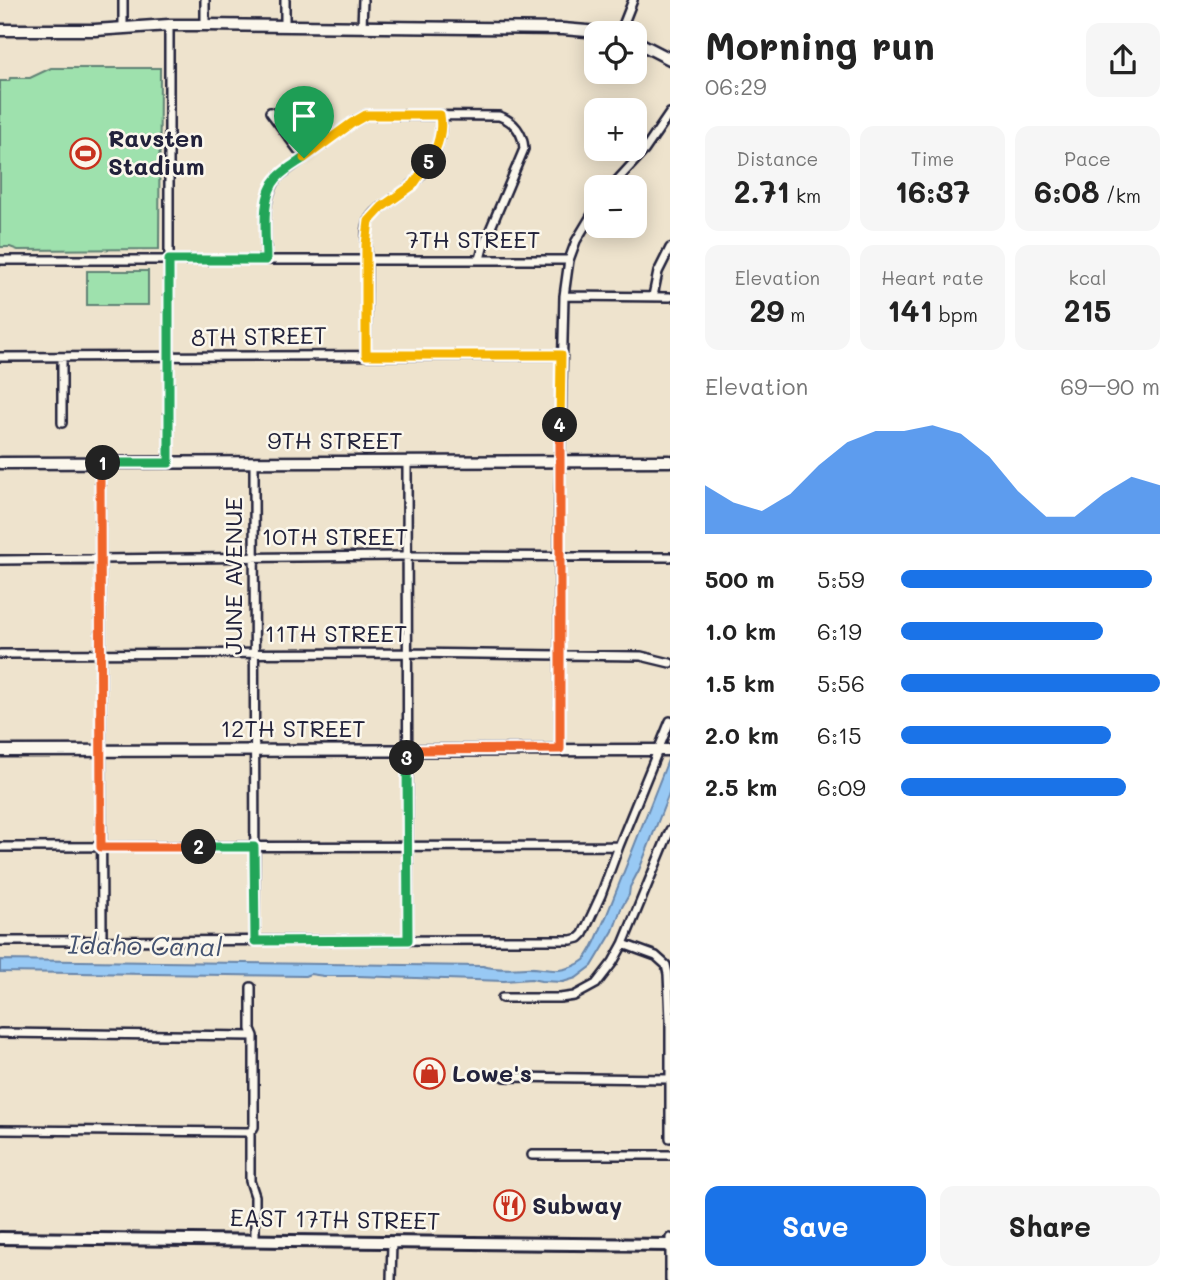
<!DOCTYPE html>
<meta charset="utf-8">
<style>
:root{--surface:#fff;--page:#f6f6f6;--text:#222;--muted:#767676;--accent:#1a73e8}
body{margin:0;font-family:Mali,sans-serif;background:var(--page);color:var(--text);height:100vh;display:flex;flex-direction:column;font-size:26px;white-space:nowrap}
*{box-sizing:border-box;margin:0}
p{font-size:23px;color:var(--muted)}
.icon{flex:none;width:38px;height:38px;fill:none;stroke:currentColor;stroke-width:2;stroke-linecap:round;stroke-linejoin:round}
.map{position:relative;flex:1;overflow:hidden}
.side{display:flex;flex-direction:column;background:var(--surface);width:525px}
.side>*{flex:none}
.buttons{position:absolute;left:584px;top:21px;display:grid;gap:14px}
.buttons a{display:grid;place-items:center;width:63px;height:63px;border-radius:14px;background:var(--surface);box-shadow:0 4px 18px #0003;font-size:35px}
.pin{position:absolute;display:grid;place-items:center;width:60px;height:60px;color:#fff;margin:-72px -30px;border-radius:50% 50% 50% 0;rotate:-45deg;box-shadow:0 0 7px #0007}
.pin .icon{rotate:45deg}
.km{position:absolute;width:35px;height:35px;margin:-18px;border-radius:50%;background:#222;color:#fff;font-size:19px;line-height:35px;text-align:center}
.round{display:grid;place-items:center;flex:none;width:74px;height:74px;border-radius:14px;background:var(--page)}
.headline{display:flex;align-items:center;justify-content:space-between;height:119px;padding:0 35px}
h1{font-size:38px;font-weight:700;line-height:52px}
.stats{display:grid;grid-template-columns:repeat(3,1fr);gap:10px;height:119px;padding:7px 35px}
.stats div{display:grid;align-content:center;border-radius:14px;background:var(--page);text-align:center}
.stats b{font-size:30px;font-weight:700}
.stats small{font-size:19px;font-weight:400}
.stats p{font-size:19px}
.chart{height:196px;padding:14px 35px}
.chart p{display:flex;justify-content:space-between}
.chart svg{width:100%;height:126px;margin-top:7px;fill:var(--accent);opacity:.7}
.button{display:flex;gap:14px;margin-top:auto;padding:14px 35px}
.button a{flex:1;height:80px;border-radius:14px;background:var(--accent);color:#fff;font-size:28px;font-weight:700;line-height:80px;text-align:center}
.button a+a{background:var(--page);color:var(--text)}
ul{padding:0 35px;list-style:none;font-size:23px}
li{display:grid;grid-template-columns:112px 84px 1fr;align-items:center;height:52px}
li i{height:18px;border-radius:9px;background:var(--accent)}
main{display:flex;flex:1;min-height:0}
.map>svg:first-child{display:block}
</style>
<main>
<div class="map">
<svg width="670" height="1280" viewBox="0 0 670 1280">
<rect width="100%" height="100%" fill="#eee3cd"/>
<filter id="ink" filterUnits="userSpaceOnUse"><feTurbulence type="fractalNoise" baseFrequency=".0143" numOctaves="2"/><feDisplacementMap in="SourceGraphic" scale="14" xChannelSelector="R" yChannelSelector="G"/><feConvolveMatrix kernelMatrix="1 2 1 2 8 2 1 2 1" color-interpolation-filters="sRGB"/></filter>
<g filter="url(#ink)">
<path fill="#9ee1ad" stroke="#608274" stroke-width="2" d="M51 68H160L159 249 18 250 10 247H0V81H9L10 78H30Z
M87 271H148V305H87Z"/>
<path fill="#98c9f4" stroke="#6986aa" stroke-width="2" d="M670 755V790L668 796 639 870 630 887 629 895 621 909 613 931 592 966 576 978 563 982 541 981 531 979 504 981 357 976H324L310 974 305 976 0 972V960L483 966C496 970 513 969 526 968 537 967 548 971 559 970 567 969 578 965 584 960 594 950 599 930 606 917Z"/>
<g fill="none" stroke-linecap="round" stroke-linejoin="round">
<defs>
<path id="street" d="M123 0V29
M205 0V25
M285 26V0
M362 27 363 0
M620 33 633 0
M270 112 304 158
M611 187 644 151 670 113
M0 260H569
M266 260C266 233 260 199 279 176L352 123 366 115H380L499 116C514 121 523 133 524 149L484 244 480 259
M564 296 670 297
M653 296 658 272 670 248
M366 355C366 325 367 294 367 264 367 253 364 230 369 221 377 207 394 200 406 190 427 174 444 142 441 115
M0 357 561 355
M62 358V423
M254 462 255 941
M407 462 408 940
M100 463 102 941
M169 463V25
M0 560 400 556 670 557
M0 654 407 653 641 656 670 663
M560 749 559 509 564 296 569 260 576 241 597 206
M0 847 619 846
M0 941 571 940 579 938 583 934 601 895 619 846 670 721
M623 944 656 956 666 965 668 974 670 1020V1138
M251 987V1029L254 1036V1127L250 1132V1181L255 1196V1240
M502 998H560L574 996 596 984 613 962 623 944 670 830
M0 1033 254 1036
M505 1077 669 1079
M0 1130 250 1132
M532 1155H670
M391 1280 392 1242
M670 1280V1238"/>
<path id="secondary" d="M0 30H95L169 25H205L563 29 611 33
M635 41 670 59
M0 463 670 461
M0 751 670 750"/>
<path id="primary" d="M0 1238 670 1245"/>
</defs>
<use href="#street" stroke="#22223b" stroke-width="12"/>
<use href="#secondary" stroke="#22223b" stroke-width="15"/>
<use href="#primary" stroke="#22223b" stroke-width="16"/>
<use href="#street" stroke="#fbf7ec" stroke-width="7"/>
<use href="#secondary" stroke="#fbf7ec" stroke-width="10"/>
<use href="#primary" stroke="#fbf7ec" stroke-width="10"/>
</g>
</g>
<g fill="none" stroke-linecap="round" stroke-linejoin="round" filter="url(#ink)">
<defs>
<path id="split-1" d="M103 463H169V260H266C266 237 260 196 277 178 284 170 295 164 304 158"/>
<path id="split-2" d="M103 463H100L101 847H199"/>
<path id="split-3" d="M199 847H254L255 941 408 940 407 758"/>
<path id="split-4" d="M407 758V750L560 749V425"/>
<path id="split-5" d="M429 162 413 185 382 207 369 221 366 245V355H561L560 425"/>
<path id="split-6" d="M304 158 352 123 366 115H440C443 132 438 147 429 162"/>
</defs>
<use href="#split-1" stroke="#fff" stroke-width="14"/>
<use href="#split-2" stroke="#fff" stroke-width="14"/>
<use href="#split-3" stroke="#fff" stroke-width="14"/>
<use href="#split-4" stroke="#fff" stroke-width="14"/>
<use href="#split-5" stroke="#fff" stroke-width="14"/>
<use href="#split-6" stroke="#fff" stroke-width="14"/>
<use href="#split-1" stroke="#22a559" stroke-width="9"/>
<use href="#split-2" stroke="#f0652b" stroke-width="9"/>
<use href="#split-3" stroke="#22a559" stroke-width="9"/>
<use href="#split-4" stroke="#f0652b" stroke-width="9"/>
<use href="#split-5" stroke="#f5b400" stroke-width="9"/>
<use href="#split-6" stroke="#f5b400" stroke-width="9"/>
</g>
<defs>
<symbol id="stadium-ring" viewBox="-11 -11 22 22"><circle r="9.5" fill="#fbf7ec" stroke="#c8321e" stroke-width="1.5"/><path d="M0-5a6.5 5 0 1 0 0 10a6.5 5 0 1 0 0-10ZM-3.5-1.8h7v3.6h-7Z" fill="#c8321e"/></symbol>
<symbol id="shop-ring" viewBox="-11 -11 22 22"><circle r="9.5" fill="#fbf7ec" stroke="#c8321e" stroke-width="1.5"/><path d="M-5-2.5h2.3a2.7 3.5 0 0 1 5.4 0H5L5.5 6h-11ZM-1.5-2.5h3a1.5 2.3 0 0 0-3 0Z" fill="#c8321e"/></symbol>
<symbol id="restaurant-ring" viewBox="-11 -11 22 22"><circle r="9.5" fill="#fbf7ec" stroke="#c8321e" stroke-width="1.5"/><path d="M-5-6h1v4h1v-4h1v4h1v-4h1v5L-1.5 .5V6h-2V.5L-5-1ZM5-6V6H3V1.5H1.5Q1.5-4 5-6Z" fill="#c8321e"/></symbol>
</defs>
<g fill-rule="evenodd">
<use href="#stadium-ring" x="68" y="136" width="35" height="35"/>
<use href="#shop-ring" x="412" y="1056" width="35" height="35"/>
<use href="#restaurant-ring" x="492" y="1188" width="35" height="35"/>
</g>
<g text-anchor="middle" stroke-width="5" stroke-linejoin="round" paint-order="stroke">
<g font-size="24" font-weight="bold" fill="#22223b" stroke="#fbf7ec" text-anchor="start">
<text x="108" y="147">Ravsten<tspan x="108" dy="28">Stadium</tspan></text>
<text x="452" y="1082">Lowe's</text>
<text x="532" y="1214">Subway</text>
</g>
<g font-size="24" fill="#22223b" stroke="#fbf7ec">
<text x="473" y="248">7TH STREET</text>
<text transform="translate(259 337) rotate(-1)" y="8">8TH STREET</text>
<text x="335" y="449">9TH STREET</text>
<text x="335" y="545">10TH STREET</text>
<text transform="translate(234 576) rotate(-90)" y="8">JUNE AVENUE</text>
<text x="336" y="642">11TH STREET</text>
<text x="293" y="737">12TH STREET</text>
<text transform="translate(335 1220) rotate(1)" y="8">EAST 17TH STREET</text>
</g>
<g font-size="26" font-style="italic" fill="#455472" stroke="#fbf7ec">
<text transform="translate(145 946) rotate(1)" y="9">Idaho Canal</text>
</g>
</g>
</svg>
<div class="buttons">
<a><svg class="icon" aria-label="locate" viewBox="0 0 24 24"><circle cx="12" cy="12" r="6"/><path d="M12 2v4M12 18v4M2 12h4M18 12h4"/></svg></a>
<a>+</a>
<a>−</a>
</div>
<div class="pin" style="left:304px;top:158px;background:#1e9e55"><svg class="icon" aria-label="arrive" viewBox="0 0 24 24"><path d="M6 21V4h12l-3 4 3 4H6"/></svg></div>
<b class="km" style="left:103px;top:463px">1</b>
<b class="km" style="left:199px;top:847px">2</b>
<b class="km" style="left:407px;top:758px">3</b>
<b class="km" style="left:560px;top:425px">4</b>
<b class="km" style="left:429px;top:162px">5</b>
</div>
<section class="side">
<div class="headline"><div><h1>Morning run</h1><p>06:29</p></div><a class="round"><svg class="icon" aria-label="share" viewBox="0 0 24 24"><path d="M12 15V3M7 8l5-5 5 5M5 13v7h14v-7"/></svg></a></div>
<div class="stats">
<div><p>Distance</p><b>2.71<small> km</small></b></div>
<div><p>Time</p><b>16:37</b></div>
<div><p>Pace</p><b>6:08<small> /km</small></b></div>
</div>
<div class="stats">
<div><p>Elevation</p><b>29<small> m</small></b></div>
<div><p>Heart rate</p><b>141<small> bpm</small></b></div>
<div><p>kcal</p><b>215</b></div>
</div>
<div class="chart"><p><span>Elevation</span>69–90 m</p>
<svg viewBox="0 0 160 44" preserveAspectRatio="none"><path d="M0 44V27L10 33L20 36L30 30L40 20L50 12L60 8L70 8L80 6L90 9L100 17L110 29L120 38L130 38L140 30L150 24L160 27V44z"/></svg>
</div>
<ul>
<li><b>500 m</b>5:59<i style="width:97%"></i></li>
<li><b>1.0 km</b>6:19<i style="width:78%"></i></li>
<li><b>1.5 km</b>5:56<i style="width:100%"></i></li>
<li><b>2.0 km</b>6:15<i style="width:81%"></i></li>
<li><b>2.5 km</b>6:09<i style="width:87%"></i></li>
</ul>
<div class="button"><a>Save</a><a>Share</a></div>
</section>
</main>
